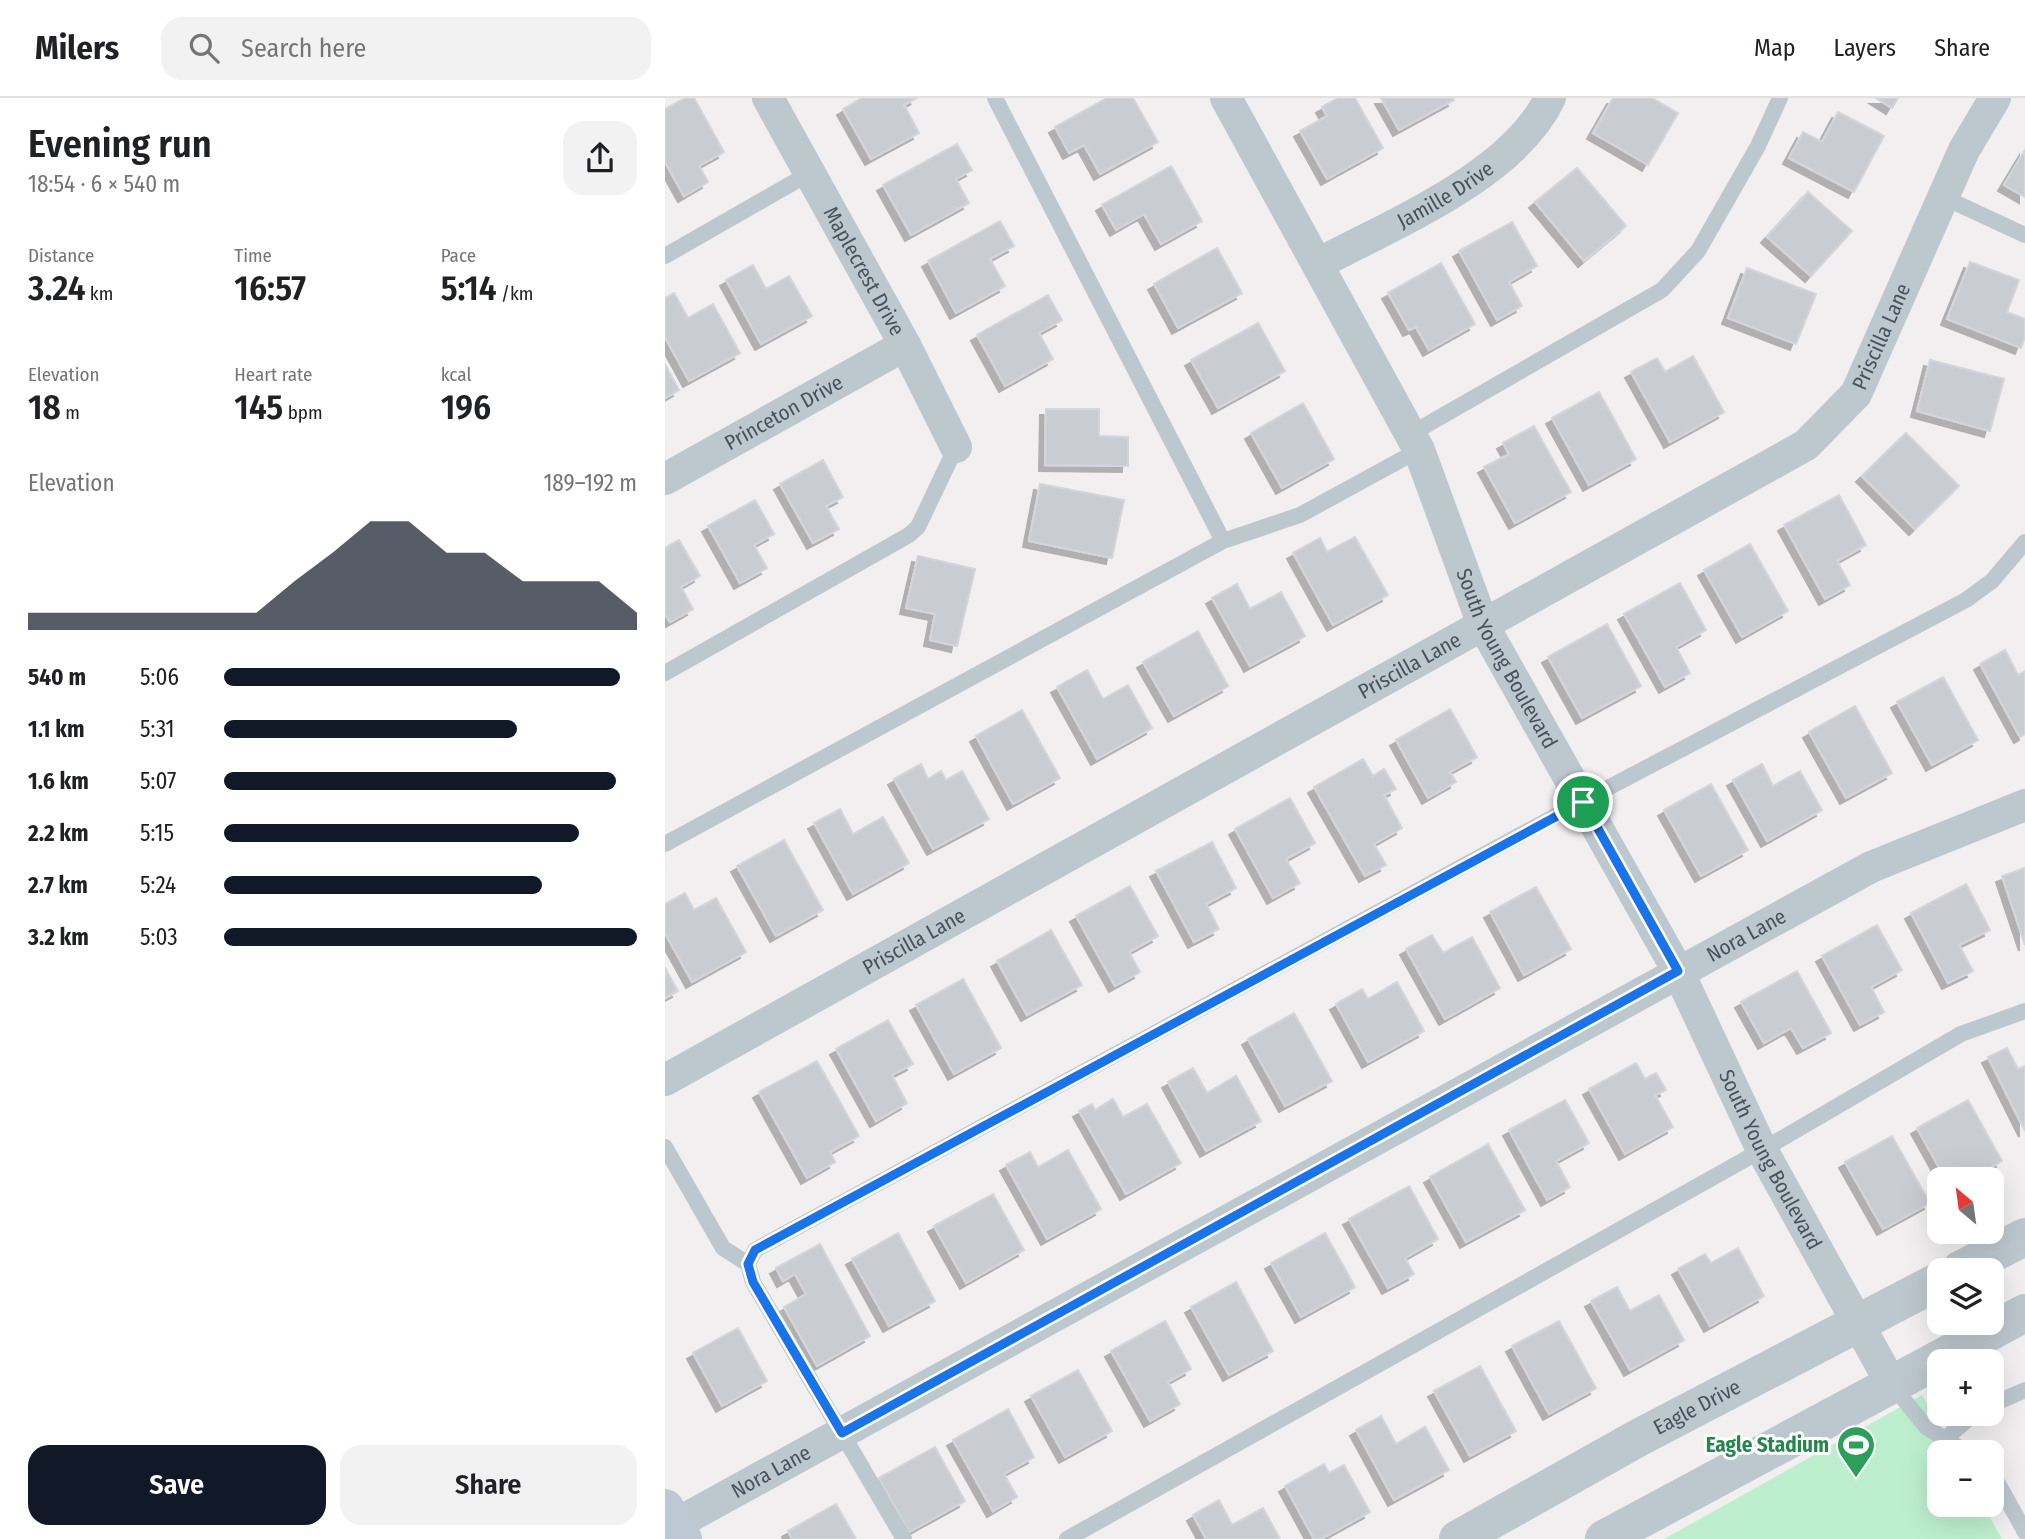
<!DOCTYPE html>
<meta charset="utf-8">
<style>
:root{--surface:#fff;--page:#f2f2f2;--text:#202124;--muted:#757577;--line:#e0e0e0;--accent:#111827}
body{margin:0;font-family:"Fira Sans Condensed",sans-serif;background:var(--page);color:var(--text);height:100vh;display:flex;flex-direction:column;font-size:26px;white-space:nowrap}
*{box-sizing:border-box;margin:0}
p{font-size:23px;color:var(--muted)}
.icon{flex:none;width:38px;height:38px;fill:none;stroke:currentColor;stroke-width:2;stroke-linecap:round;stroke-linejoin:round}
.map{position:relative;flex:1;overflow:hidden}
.panel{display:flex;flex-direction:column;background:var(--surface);width:665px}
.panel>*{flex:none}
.needle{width:46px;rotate:331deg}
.controls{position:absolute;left:1262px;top:1069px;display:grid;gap:14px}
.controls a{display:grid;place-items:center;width:77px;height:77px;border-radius:14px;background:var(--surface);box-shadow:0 7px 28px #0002;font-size:35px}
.pin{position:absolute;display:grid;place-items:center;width:60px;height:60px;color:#fff;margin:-30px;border:4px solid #fff;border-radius:50%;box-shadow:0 2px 7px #0007}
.round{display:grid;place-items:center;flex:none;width:74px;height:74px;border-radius:21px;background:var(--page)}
.summary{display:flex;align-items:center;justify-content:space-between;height:119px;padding:0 28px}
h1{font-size:38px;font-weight:600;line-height:52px}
.stats{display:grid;grid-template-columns:repeat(3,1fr);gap:10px;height:119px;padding:7px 28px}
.stats div{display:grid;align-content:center}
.stats b{font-size:35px;font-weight:600}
.stats small{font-size:19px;font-weight:400}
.stats p{font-size:19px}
.chart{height:196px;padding:14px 28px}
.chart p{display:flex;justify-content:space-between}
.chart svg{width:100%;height:126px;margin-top:7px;fill:var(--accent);opacity:.7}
.cta{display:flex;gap:14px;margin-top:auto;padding:14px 28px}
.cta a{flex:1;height:80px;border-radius:21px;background:var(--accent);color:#fff;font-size:28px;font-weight:600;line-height:80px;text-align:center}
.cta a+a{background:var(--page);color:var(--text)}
ul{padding:0 28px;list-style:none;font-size:23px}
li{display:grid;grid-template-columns:112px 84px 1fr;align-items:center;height:52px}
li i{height:18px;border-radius:9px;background:var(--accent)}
header{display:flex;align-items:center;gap:42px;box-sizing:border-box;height:98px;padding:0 35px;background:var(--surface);border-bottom:2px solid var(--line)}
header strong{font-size:33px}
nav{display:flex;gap:38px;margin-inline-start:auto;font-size:24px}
.search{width:490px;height:63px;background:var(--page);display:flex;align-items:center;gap:18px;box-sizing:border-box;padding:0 24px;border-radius:21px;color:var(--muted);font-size:26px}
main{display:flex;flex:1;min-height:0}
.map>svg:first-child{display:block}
</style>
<header>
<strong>Milers</strong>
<div class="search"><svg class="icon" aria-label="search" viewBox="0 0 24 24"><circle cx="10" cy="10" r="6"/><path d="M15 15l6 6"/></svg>Search here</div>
<nav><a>Map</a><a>Layers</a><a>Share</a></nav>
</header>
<main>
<section class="panel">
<div class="summary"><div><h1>Evening run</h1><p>18:54 · 6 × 540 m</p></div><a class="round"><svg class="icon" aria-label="share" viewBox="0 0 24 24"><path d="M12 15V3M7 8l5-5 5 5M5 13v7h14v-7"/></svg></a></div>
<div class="stats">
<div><p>Distance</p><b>3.24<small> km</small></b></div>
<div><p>Time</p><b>16:57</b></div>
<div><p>Pace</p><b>5:14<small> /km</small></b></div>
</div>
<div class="stats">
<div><p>Elevation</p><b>18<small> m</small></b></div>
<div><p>Heart rate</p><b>145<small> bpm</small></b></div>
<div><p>kcal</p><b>196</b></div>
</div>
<div class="chart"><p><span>Elevation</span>189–192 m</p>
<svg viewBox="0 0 160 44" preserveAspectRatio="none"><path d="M0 44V38L10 38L20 38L30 38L40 38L50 38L60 38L70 27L80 17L90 6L100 6L110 17L120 17L130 27L140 27L150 27L160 38V44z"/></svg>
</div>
<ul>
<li><b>540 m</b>5:06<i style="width:96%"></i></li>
<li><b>1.1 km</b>5:31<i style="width:71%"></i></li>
<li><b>1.6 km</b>5:07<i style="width:95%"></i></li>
<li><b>2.2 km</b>5:15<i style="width:86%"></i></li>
<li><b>2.7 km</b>5:24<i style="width:77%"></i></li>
<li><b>3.2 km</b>5:03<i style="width:100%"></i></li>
</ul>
<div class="cta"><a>Save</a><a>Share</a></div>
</section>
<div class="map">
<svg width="1360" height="1441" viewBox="0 0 1360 1441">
<defs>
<filter id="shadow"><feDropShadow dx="-6" dy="6" stdDeviation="0" flood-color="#0004"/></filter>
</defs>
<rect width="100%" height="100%" fill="#f1efef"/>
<path fill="#bdefce" d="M1257 1297 1289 1354H1274V1407H1318L1337 1441H999Z"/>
<path fill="#c9ccd1" stroke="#d3d5da" stroke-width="2" filter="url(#shadow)" d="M20 0H29L59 54 34 68 43 84 19 98 0 64V11Z
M197 0H252L239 7 254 35 206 61 178 11Z
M442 0H468L493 44 435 76 419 47 404 55 390 29Z
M673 0H690L718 50 662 81 635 33 662 18 657 9Z
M716 0H788L789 2 734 32Z
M948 0H987L1013 15 983 67 928 35Z
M1211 0H1233L1227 10Z
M1173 14 1219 38 1189 94 1124 60 1138 34 1157 44Z
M292 46 307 72 291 81 304 105 246 137 218 87Z
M1360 52V99L1339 87Z
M506 68 537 123 496 146 479 116 451 132 437 107Z
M912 70 961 128 919 163 870 104Z
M1143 94 1187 133 1146 178 1102 139Z
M335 123 349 148 325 161 340 188 291 215 263 163Z
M847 124 872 168 844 184 857 208 832 222 794 153Z
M552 150 577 195 513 230 489 186Z
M1305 164 1354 182 1342 214 1360 221V239L1356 250 1282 221Z
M776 165 810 226 764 252 751 229 744 232 723 195Z
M88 167 101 191 124 178 147 218 96 246 61 182Z
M1082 170 1151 196 1131 246 1063 220Z
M9 195 23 220 48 206 75 255 24 283 0 239V200Z
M383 197 397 222 374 235 388 261 340 288 312 237Z
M593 225 620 273 553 310 526 262Z
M1028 258 1059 314 1005 344 966 274 992 260 1000 274Z
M1265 262 1339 281 1325 333 1252 313Z
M0 266 14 292 0 300Z
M934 294 971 361 924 387 887 320Z
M638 305 669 361 617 390 586 335Z
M381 311H434V338L463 339V368L380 367Z
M869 328 906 394 850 425 819 369 844 356 838 345Z
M1241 335 1294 388 1250 431 1197 378Z
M158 362 178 399 161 408 174 431 148 445 115 386Z
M375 386 459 402 447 460 364 443Z
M1174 397 1201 447 1172 463 1185 487 1160 501 1119 427Z
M90 402 109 436 89 447 102 470 75 485 43 428Z
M690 439 723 497 668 527 628 455 655 440 662 454Z
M14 442 35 478 16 489 28 511 5 524 0 516V450Z
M1085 446 1123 513 1077 539 1039 472Z
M253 458 310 471 292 548 265 542 270 516 241 510Z
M1015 485 1041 532 1011 549 1025 575 1000 589 959 516Z
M572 486 585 511 616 494 640 538 585 568 547 500Z
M942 526 976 588 917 620 883 559Z
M533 533 563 588 509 618 478 564Z
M1340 552 1353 577 1360 573V636L1355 639 1315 566Z
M422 572 438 601 463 587 487 630 432 661 392 589Z
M1278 579 1313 642 1267 667 1232 604Z
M1190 608 1227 675 1181 700 1144 634Z
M785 611 812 659 785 674 791 684 763 700 731 642Z
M357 612 395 680 348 706 311 638Z
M698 661 708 678 719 671 731 691 719 697 737 730 709 746 721 767 700 778 649 689Z
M256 666 263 681 276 673 281 682 297 673 324 721 268 751 229 681Z
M1097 666 1108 688 1135 673 1157 712 1102 743 1068 682Z
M1046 686 1083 752 1036 778 999 712Z
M625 700 650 745 621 761 635 785 608 800 570 731Z
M175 711 188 736 218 719 244 765 188 796 149 725Z
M119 742 158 812 111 838 72 768Z
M547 744 571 790 541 806 554 831 529 844 491 773Z
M1360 770V847L1337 778Z
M1301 786 1325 832 1294 847 1308 873 1283 885 1246 815Z
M465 788 493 838 464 854 475 874 450 888 411 818Z
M871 789 906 851 859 877 825 814Z
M20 795 29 812 51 800 81 854 27 884 0 835V806Z
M1212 827 1237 872 1206 889 1219 914 1195 927 1157 858Z
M386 832 417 887 362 917 332 863Z
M767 837 778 855 807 839 835 890 780 921 741 851Z
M0 870 13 893 0 900Z
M1132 873 1166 935 1138 950 1126 930 1099 945 1076 904Z
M298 881 336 950 289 976 251 907Z
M732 884 759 933 703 964 671 906 697 891 703 901Z
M629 915 667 983 620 1008 583 941Z
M223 922 248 966 227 977 242 1005 211 1023 171 951Z
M1342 950 1353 971 1360 968V1033L1323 959Z
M152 963 194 1038 165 1054 170 1064 142 1080 94 994Z
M971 965 980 981 991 975 1001 992 990 997 1008 1029 960 1056 924 991Z
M528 970 542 995 571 978 596 1023 541 1053 503 984Z
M448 1001 458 1019 482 1006 516 1065 461 1096 414 1013 427 1006 430 1012Z
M900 1002 924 1045 891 1063 905 1089 882 1102 844 1032Z
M1303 1002 1337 1063 1304 1082H1281L1252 1030Z
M1227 1038 1265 1105 1218 1131 1180 1064Z
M823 1046 860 1112 801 1144 765 1079Z
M403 1052 436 1111 382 1141 341 1067 365 1054 373 1069Z
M744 1088 773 1141 740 1160 749 1176 723 1190 684 1121Z
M328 1096 359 1152 301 1185 269 1128Z
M233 1135 270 1203 224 1228 187 1161Z
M660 1135 690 1189 636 1219 606 1165Z
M155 1146 205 1238 152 1268 119 1209 141 1196 130 1176 118 1183 111 1170Z
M1073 1150 1099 1198 1045 1228 1013 1171 1040 1156 1046 1165Z
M571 1184 608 1253 564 1277 526 1209Z
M952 1189 965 1213 994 1197 1019 1242 965 1272 926 1203Z
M500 1223 526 1271 503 1284 515 1306 485 1323 446 1253Z
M894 1223 931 1290 884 1316 847 1248Z
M73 1230 102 1283 57 1308 28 1255Z
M815 1268 851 1333 805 1358 769 1293Z
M413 1272 447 1333 400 1359 366 1298Z
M343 1311 369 1359 339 1376 352 1399 328 1413 288 1342Z
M716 1318 731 1346 760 1329 784 1372 729 1402 691 1332Z
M270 1349 300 1403 244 1434 214 1380Z
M659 1366 664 1375 679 1367 705 1414 656 1441H649L620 1388Z
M554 1402 567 1427 598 1410 615 1441H541L528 1417Z
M171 1406 191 1441H127L123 1433Z"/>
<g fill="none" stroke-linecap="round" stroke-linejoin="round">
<path stroke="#bdc7ce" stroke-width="16" d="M330 0 558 443
M1278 99 1360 137
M0 158 145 75
M744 337 997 192 1033 153 1093 48 1115 0
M0 575 244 437 253 429 291 349
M0 746 558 443 635 417 754 352
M0 1049 58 1150 83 1166
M1227 1287 1261 1329 1301 1354
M1326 1307 1360 1292
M1280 1341 1309 1316
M1326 1373 1360 1434
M239 1441 88 1184 83 1166 90 1152 918 703 1301 502 1327 483 1360 444
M402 1441 1097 1052 1296 936 1360 913"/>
<g stroke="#bdc7ce" stroke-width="32">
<path id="s1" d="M103 0 240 247 291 349"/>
<path id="s2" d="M561 0 754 352 818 527 1013 873 1097 1052 1227 1287"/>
<path id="s3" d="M653 166C727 126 848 78 885 0"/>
<path id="s4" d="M0 381 240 247"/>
<path id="s5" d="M0 982 1141 347 1191 296 1299 52 1330 0"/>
<path id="s6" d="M0 1432 1206 769 1360 707"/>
</g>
<g stroke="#bdc7ce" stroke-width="38">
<path d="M1295 1172 1360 1139"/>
<path id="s7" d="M793 1441 973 1340 1274 1183"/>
<path d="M939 1441 1360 1215"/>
</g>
<path stroke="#bcc8d3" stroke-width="38" d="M0 1410 18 1441"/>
</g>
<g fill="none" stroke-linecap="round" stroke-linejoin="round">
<defs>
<path id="route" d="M918 704 1013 873 177 1335 88 1184 83 1166 90 1152Z"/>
</defs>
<use href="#route" stroke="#fff" stroke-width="14"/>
<use href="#route" stroke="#1a73e8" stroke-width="9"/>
</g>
<defs>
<symbol id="stadium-pin" viewBox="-11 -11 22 30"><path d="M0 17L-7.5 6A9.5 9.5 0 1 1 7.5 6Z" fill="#2e9e5b" stroke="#fff"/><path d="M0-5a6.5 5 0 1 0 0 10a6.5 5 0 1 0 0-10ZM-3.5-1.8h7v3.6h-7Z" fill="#fff"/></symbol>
</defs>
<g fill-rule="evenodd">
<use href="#stadium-pin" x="1169" y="1325" width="44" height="60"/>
</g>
<g text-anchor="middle" stroke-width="6" stroke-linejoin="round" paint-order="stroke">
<g font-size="21" fill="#47535c" stroke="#fff">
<text dy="7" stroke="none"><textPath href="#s3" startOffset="145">Jamille Drive</textPath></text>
<text dy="7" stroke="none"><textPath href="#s1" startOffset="198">Maplecrest Drive</textPath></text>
<text dy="7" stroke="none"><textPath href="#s5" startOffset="1440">Priscilla Lane</textPath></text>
<text dy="7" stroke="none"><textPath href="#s4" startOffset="136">Princeton Drive</textPath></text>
<text dy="7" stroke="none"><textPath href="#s2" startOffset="628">South Young Boulevard</textPath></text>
<text dy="7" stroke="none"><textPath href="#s5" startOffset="852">Priscilla Lane</textPath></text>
<text dy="7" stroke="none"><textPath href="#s6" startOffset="1234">Nora Lane</textPath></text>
<text dy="7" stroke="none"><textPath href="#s5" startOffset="285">Priscilla Lane</textPath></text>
<text dy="7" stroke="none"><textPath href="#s2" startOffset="1195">South Young Boulevard</textPath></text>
<text dy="7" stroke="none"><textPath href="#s7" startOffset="273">Eagle Drive</textPath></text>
<text dy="7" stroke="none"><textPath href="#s6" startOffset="121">Nora Lane</textPath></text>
</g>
<g font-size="21" font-weight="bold" fill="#27864d" stroke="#fff" text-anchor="end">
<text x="1164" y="1354">Eagle Stadium</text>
</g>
</g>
</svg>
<div class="controls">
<a><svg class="needle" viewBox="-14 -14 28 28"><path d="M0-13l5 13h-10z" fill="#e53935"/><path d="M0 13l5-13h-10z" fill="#757577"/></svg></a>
<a><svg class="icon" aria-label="layers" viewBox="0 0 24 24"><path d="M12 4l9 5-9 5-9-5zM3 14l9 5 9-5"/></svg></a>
<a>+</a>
<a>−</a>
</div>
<div class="pin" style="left:918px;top:704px;background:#1e9e55"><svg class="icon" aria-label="arrive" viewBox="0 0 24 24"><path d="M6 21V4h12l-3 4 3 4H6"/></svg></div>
</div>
</main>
